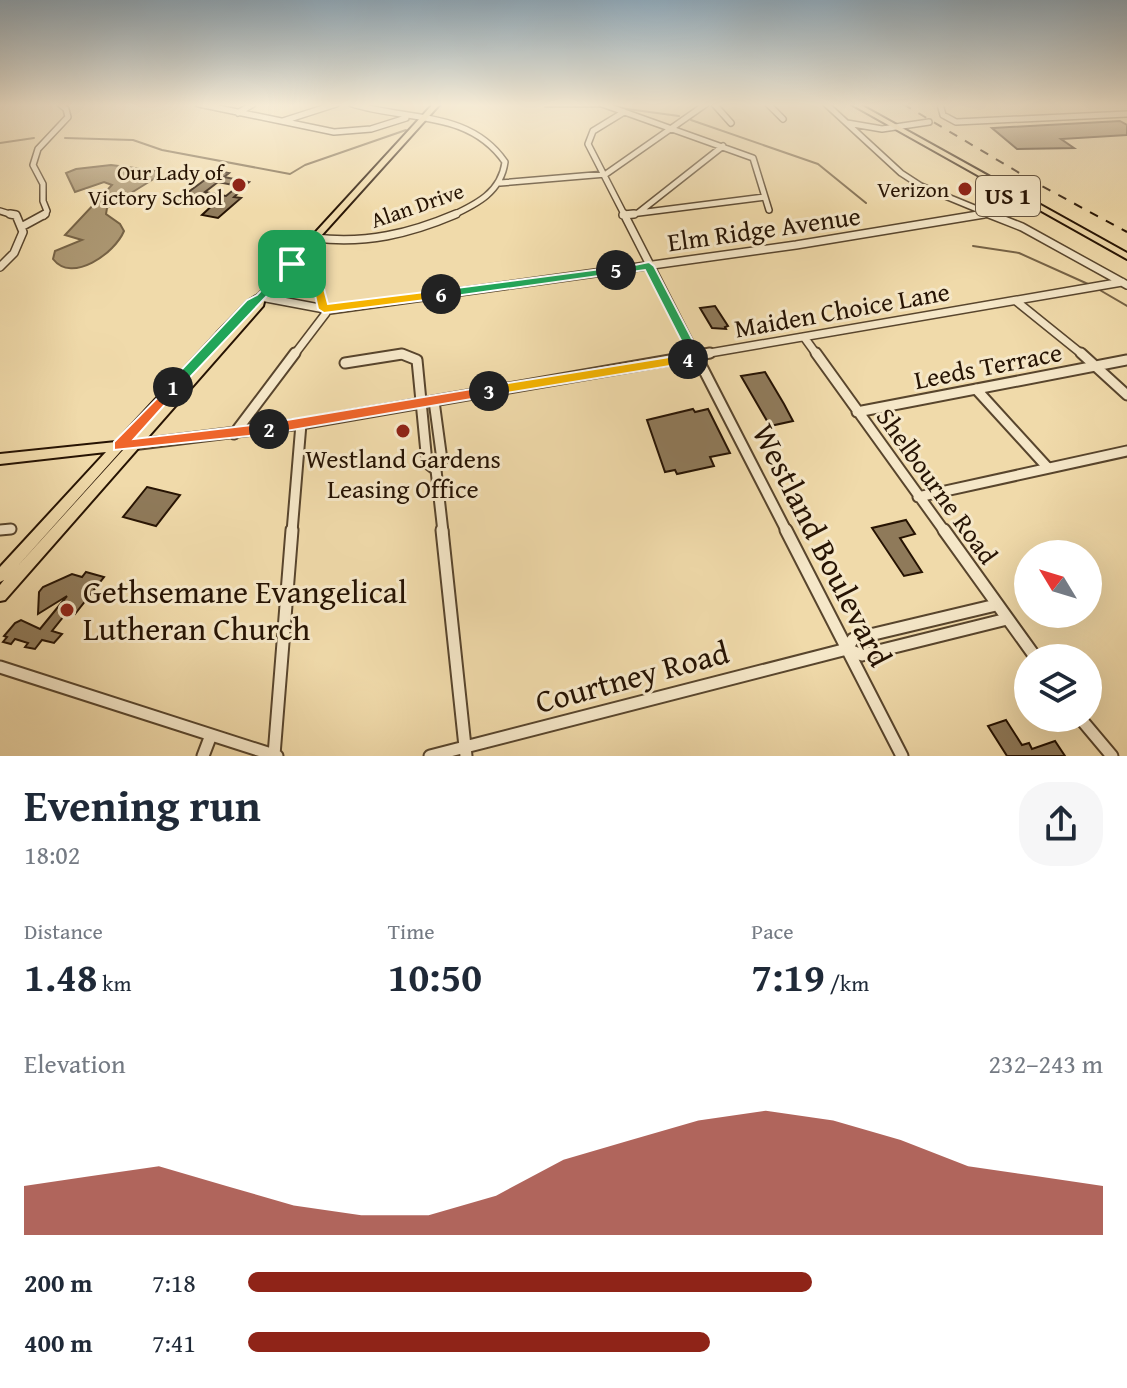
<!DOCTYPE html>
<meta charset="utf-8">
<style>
:root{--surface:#fff;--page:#f6f6f7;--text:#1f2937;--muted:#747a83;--accent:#8f2418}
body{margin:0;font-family:"Gentium Book Plus",serif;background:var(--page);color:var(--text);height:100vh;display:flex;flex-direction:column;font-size:30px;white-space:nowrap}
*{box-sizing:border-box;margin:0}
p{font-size:26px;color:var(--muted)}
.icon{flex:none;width:44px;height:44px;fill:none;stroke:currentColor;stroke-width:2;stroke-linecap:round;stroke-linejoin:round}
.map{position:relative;height:756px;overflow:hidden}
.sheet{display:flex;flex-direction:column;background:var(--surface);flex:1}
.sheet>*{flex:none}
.needle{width:52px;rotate:308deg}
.controls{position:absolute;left:1014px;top:540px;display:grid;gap:16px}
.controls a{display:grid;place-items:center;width:88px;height:88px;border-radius:50%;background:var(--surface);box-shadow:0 8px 32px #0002;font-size:40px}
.pin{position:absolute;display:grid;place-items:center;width:68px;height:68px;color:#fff;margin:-34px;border-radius:16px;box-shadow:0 4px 12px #0006}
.km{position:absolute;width:40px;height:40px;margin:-20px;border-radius:50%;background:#222;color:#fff;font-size:22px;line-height:40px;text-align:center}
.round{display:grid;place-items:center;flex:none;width:84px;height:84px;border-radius:32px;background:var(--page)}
.head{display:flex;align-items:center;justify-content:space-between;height:136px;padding:0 24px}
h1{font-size:44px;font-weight:700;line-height:60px}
.metrics{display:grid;grid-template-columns:repeat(3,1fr);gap:12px;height:136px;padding:8px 24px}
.metrics div{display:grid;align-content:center}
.metrics b{font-size:40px;font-weight:700}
.metrics small{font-size:22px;font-weight:400}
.metrics p{font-size:22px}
.chart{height:224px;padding:16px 24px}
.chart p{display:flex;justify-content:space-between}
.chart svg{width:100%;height:144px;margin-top:8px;fill:var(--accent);opacity:.7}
ul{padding:0 24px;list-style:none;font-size:26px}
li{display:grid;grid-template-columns:128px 96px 1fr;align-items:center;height:60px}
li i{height:20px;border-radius:10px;background:var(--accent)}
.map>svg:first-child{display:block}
</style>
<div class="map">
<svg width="1127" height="756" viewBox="0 0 1127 756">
<rect width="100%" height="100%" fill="#f0daaa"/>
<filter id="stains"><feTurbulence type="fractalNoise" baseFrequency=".0025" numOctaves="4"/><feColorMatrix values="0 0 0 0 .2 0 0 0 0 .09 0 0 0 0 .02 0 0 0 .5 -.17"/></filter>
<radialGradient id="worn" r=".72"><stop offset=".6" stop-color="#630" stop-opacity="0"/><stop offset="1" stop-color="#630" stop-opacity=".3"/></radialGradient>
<path fill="#ab9671" stroke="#766245" stroke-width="2" d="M111 165 158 171 160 175 107 208 106 214 120 224 124 231C115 253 72 284 53 259L55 251 82 240 65 235 112 185 104 182 75 192 66 173 76 169Z"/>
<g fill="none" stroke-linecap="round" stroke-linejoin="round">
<path stroke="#766245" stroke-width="2" d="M545 107H604
M620 108 679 116
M691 120 818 164 866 203
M65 138 133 140 162 150 290 174 305 165 406 130
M0 143 34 138
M973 246 1019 253 1088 284
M1098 289 1127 306"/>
</g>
<path fill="#8f7a5a" stroke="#261303" stroke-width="2" d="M1120 121 1127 125V135L1061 139 1074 148 1017 149 992 128Z
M217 171 229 173 224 177 249 182 243 187 218 182 205 192 226 196 237 187 244 188 234 197 241 198 218 218 202 215 216 202 193 199 183 205 172 204Z
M715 306 728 326 725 327 726 329 712 328 700 308Z
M765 372 784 404 793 421 770 426 741 376Z
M693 409 695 412 708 409 730 453 710 457 714 466 677 474 675 470 665 472 647 420Z
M147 487 180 495 156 526 123 517Z
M906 520 915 534 900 538 922 572 904 576 872 528Z
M86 572 104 577 75 614 68 611 52 631 62 634 54 643 42 640 35 649 25 647 28 643 15 639 11 644 3 642 7 637 4 636 15 623 21 620 40 629 67 596 38 614 39 592 43 587 72 574 82 577Z
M1006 720 1022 745 1029 743 1032 749 1055 741 1065 756H1007L988 726Z"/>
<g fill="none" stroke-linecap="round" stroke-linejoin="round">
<defs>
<path id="minor-far3" d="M199 104 334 132 371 129 406 118
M352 104C408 121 469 110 505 162 501 192 477 204 451 216
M602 104 753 158 769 210
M714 104 731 123
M768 104 783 119
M826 104 901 173 921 186 994 216
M940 104 943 115 956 122 1127 114
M624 112 593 131 588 144 625 216
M238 113 253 104
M283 121 336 104
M847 123 882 129 929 122
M500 183 606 174 706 104
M0 211 16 216
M638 213 723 146
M623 215 765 197
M44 216 47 211 43 201V184L33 165 38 149 68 117 66 109 60 104
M972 216 987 213"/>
<path id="minor-far2" d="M624 214 696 355
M989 214 1022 227 1127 285
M623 215 634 214
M23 226 45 214
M315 238C366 244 409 234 456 214
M308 247 324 309
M0 267 14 253 23 232 16 215 10 214
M261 297 330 310 796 245 984 214
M1016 301 1083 355
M804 337 817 355
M294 355 326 313 324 309
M394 355H405
M698 355 1122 282"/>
<path id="minor-far1" d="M695 353 787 532
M816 353 945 532
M1081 353 1127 395
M345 363 402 354 417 360 427 463 436 470
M976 389 1048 468
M434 401 442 460 436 470 443 532
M857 412 1127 360
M234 434 295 353
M132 445 301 424 710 353
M918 497 1127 451
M0 530 11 529
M292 532 301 424"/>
<path id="minor" d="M442 530 466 756
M786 530 902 756
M944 530 1036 658
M847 649 853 639 996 605
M0 667 277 756
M1080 718 1112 756
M274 755 292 530
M203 756 211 735
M430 756 847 649 862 655 1007 619"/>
<path id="major" d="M433 104H440L265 298 263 306 5 600 0 601V585L4 580 0 582V567L106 452 0 464V454L116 442 217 333 248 301 258 295ZM251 309 15 569 223 337Z
M851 104H859L1127 253V259Z"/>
</defs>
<use href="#minor-far3" stroke="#58452d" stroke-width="8"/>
<use href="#minor-far2" stroke="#58452d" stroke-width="10"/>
<use href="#minor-far1" stroke="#58452d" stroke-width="13"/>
<use href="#minor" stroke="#58452d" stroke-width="15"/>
<use href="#major" stroke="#261303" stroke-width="4"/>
<use href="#minor-far3" stroke="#f5e7c8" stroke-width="5"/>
<use href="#minor-far2" stroke="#f5e7c8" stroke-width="7"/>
<use href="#minor-far1" stroke="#f5e7c8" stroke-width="9"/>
<use href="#minor" stroke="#f5e7c8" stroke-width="11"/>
<use href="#major" fill="#f0daaa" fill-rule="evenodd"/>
<path stroke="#261303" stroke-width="2" stroke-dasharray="9 9" stroke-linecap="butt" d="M903 104 1038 184 1127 232"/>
</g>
<linearGradient id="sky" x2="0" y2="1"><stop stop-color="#8fa8b8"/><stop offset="0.5" stop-color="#f8eed9"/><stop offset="1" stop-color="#f8eed9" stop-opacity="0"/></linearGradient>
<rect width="1127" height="210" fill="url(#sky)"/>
<path fill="#22a559" stroke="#fff" stroke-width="2" d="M288 262 297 264 177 391H168V384L247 300 257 295Z"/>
<path fill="#f0652b" stroke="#fff" stroke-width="2" d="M173 382 179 387 177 391 134 439 269 423 276 429 269 434 114 450V442Z"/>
<path fill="#f0652b" stroke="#fff" stroke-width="2" d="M489 386 495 391 489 396 269 434 262 429 269 423Z"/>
<path fill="#f5b400" stroke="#fff" stroke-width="2" d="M688 354 694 359 688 363 489 396 482 391 489 386Z"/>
<path fill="#22a559" stroke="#fff" stroke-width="2" d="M649 262 654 266 702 358 700 361 683 362V356L688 354 645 270 616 274 610 270Z"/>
<path fill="#22a559" stroke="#fff" stroke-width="2" d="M616 267 620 268V273L441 298 436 294 441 290Z"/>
<path fill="#f5b400" stroke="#fff" stroke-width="2" d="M309 267 319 270 328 304 441 290 447 294 441 298 324 313 318 309Z"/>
<path fill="#f5b400" stroke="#fff" stroke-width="2" d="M308 244 313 247 317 272H309L305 256 295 267H288V262Z"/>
<g fill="#8f2418" stroke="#f5e7c8" stroke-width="3">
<circle cx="239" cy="185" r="8"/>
<circle cx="965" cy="189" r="8"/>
<circle cx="403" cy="431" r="8"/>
<circle cx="67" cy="610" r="8"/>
</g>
<g text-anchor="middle" stroke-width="6" stroke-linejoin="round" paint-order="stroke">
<g font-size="22" fill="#261303" stroke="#f5e7c8" text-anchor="end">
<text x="223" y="180">Our Lady of<tspan x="223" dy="25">Victory School</tspan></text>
<text x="949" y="197">Verizon</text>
</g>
<g font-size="22" fill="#261303" stroke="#f5e7c8">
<text transform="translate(417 205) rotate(-19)" y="8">Alan Drive</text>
</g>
<rect fill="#f5e7c8" stroke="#64533e" stroke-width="2" x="976" y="176" width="64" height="40" rx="6"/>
<g font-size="24" font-weight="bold" fill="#261303">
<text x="1008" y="204">US 1</text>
</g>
<g font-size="26" fill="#261303" stroke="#f5e7c8">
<text transform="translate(764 229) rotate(-8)" y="9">Elm Ridge Avenue</text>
<text transform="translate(842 310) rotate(-10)" y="9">Maiden Choice Lane</text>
<text transform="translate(988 366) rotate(-11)" y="9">Leeds Terrace</text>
<text transform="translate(937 486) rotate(54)" y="9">Shelbourne Road</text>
</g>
<g font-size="26" fill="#261303" stroke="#f5e7c8">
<text x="403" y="468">Westland Gardens<tspan x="403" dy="30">Leasing Office</tspan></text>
</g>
<g font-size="32" fill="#261303" stroke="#f5e7c8">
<text transform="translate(822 545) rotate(63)" y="11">Westland Boulevard</text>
<text transform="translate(632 677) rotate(-15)" y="11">Courtney Road</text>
</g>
<g font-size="32" fill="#261303" stroke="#f5e7c8" text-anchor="start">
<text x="83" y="603">Gethsemane Evangelical<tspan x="83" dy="37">Lutheran Church</tspan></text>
</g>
</g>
<rect width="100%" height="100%" filter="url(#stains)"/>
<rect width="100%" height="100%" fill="url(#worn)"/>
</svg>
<div class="controls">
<a><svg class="needle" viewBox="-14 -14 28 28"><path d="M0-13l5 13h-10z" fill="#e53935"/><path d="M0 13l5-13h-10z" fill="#747a83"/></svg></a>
<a><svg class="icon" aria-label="layers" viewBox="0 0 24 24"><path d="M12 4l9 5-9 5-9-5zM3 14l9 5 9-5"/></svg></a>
</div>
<div class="pin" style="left:292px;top:264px;background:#1e9e55"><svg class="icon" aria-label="arrive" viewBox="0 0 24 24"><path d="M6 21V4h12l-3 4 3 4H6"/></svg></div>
<b class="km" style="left:173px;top:387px">1</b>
<b class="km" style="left:269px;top:429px">2</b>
<b class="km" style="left:489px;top:391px">3</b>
<b class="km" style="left:688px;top:359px">4</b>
<b class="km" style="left:616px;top:270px">5</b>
<b class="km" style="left:441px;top:294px">6</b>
</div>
<section class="sheet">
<div class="head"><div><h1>Evening run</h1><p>18:02</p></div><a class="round"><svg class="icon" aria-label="share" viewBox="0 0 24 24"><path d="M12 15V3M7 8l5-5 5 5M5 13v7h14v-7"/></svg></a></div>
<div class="metrics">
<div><p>Distance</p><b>1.48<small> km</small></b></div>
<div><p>Time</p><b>10:50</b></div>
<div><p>Pace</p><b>7:19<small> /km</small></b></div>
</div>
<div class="chart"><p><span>Elevation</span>232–243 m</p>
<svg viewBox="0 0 160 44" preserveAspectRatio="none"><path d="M0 44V29L10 26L20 23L30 29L40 35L50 38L60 38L70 32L80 21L90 15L100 9L110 6L120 9L130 15L140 23L150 26L160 29V44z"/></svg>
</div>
<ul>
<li><b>200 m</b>7:18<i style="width:66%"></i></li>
<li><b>400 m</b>7:41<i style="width:54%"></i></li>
</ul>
</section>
